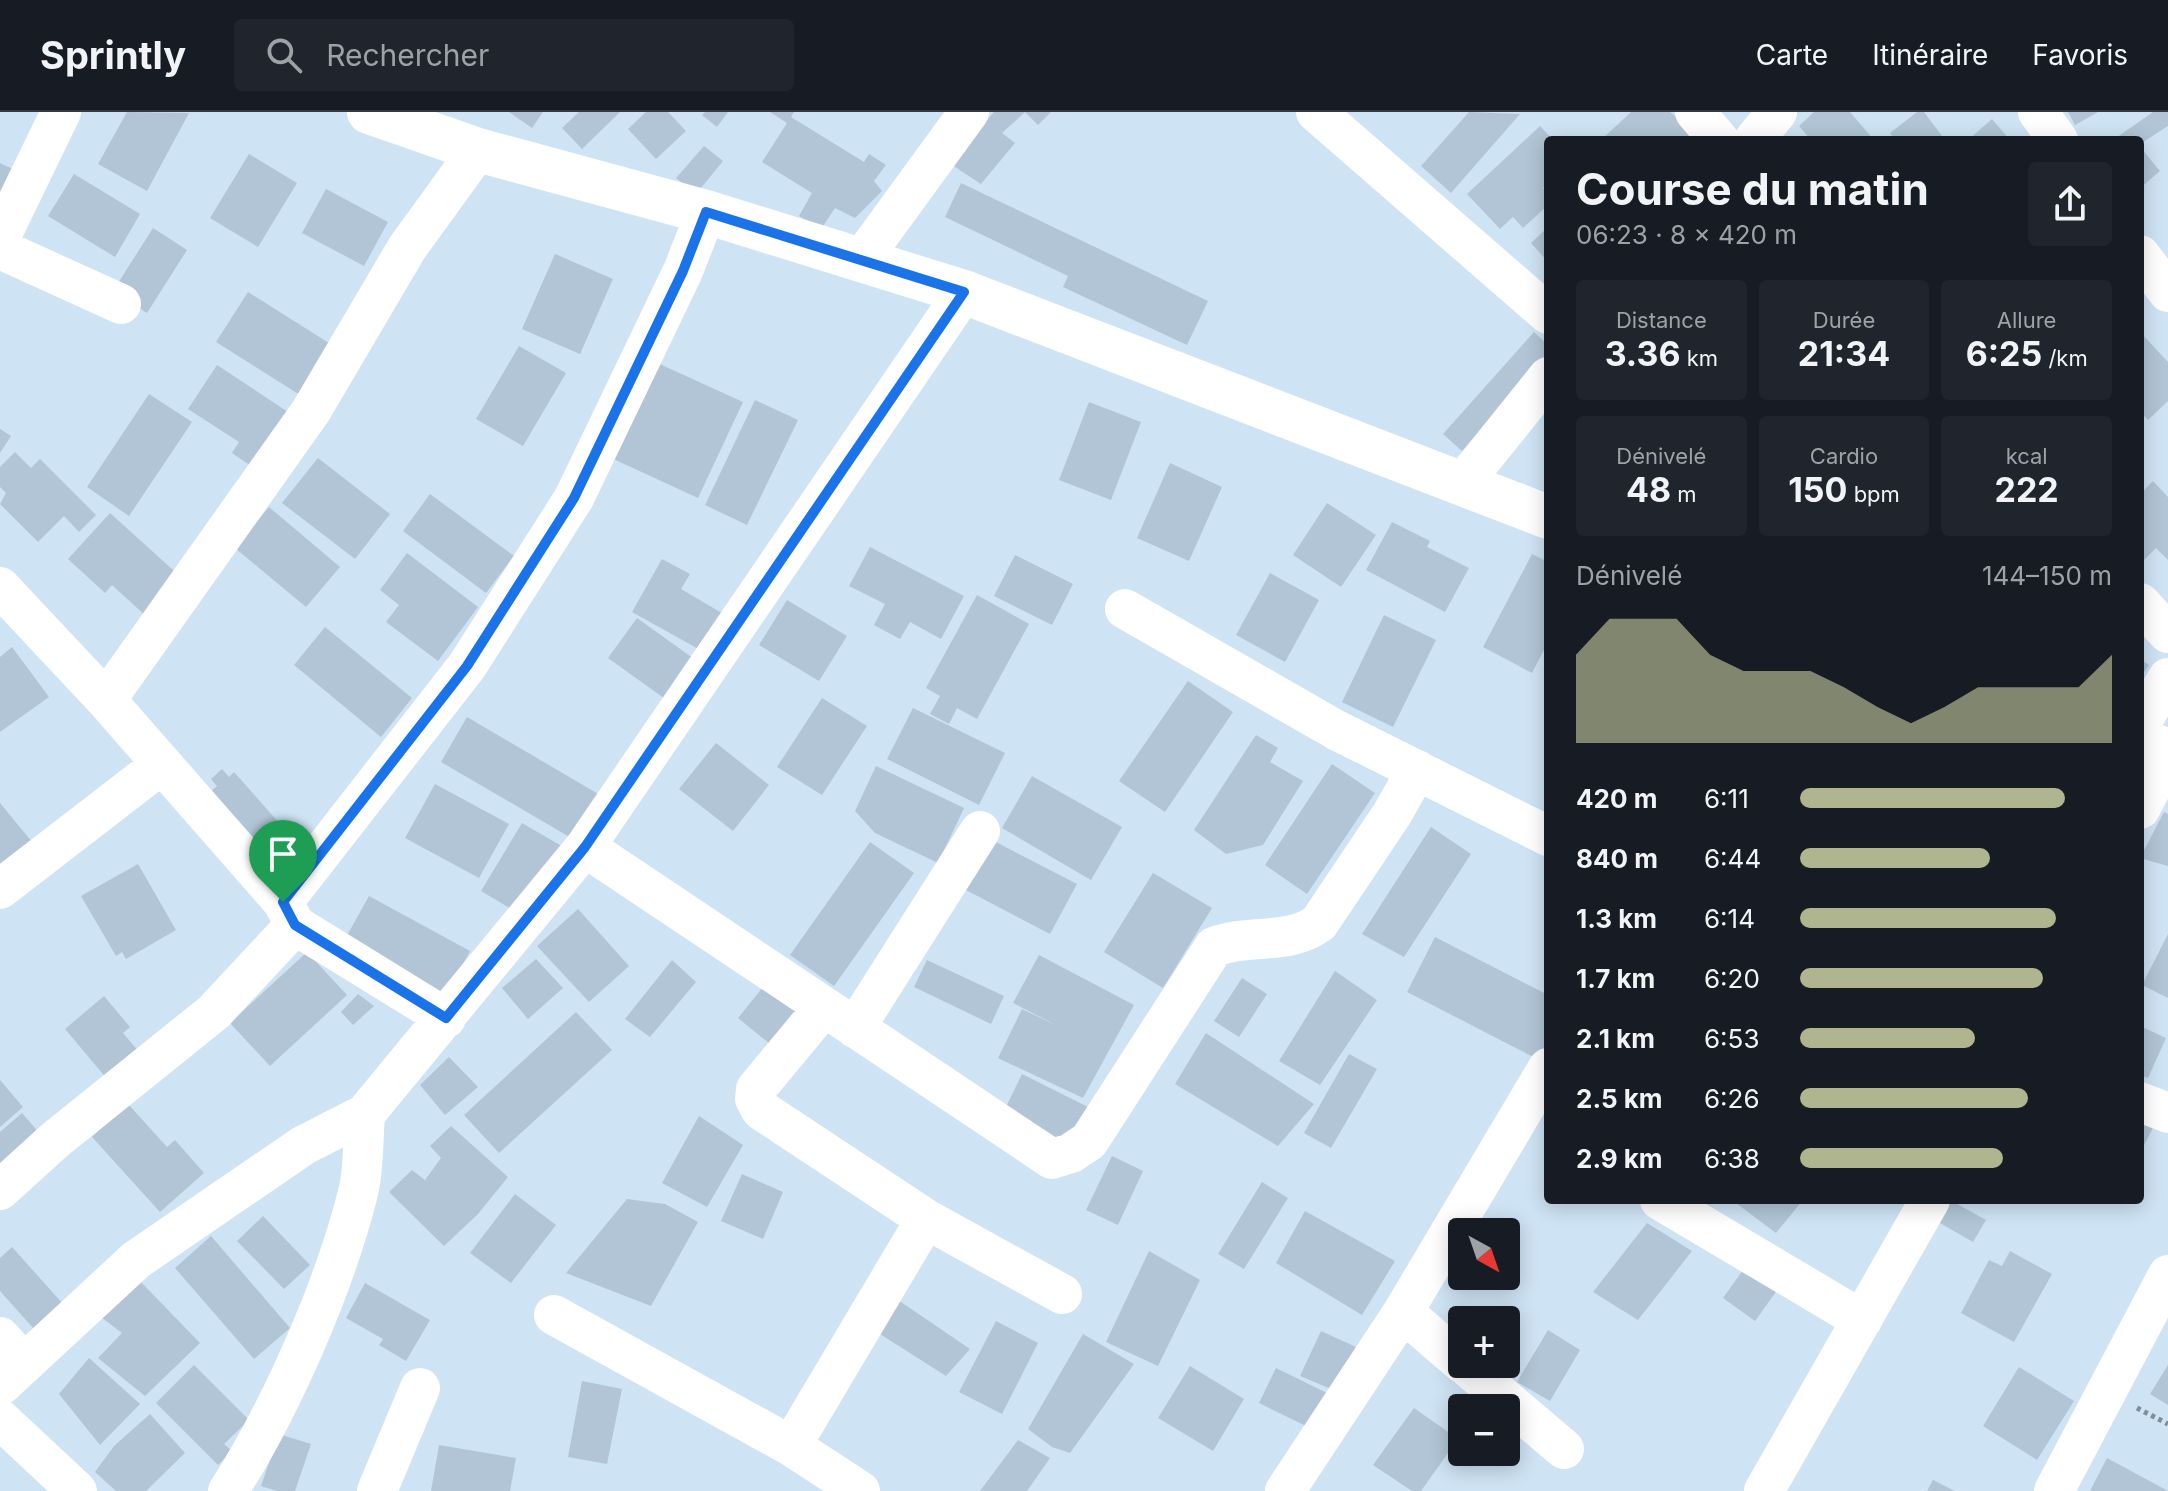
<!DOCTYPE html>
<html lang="fr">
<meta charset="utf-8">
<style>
:root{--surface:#171b24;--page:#20242c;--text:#f1f3f6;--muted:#9ea1a6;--line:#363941;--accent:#afb58e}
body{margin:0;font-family:Inter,sans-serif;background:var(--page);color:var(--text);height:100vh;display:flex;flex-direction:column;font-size:30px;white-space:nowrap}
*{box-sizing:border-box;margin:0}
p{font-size:26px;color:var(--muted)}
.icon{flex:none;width:44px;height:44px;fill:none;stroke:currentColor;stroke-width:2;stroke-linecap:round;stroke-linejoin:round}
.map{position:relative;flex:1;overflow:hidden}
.panel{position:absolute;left:1544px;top:24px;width:600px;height:1068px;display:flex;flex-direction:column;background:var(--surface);border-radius:8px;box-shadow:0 4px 20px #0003}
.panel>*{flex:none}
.needle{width:52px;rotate:140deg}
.tools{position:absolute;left:1448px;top:1106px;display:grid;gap:16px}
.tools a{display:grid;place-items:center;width:72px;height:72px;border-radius:8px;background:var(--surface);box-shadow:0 4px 20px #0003;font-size:40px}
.pin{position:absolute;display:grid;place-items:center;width:68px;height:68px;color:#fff;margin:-82px -34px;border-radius:50% 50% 50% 0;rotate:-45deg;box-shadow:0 0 8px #0007}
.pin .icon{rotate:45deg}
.round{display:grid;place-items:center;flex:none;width:84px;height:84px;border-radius:8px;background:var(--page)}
.headline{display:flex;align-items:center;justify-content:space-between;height:136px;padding:0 32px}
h1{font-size:44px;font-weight:700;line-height:60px}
.stats{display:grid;grid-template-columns:repeat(3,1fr);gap:12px;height:136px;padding:8px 32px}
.stats div{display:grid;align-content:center;border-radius:8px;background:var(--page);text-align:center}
.stats b{font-size:34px;font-weight:700}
.stats small{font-size:22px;font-weight:400}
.stats p{font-size:22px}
.chart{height:224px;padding:16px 32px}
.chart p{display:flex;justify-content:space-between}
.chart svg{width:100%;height:144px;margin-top:8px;fill:var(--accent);opacity:.7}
ul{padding:0 32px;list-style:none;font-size:26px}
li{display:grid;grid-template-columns:128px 96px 1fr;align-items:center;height:60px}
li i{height:20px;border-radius:10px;background:var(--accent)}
header{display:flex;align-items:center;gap:48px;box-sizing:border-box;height:112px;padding:0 40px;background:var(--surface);border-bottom:2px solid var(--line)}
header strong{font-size:38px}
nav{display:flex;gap:44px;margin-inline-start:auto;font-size:28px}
.search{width:560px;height:72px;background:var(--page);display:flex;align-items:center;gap:20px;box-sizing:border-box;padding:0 28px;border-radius:8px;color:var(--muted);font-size:30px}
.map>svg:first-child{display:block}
</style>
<header>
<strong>Sprintly</strong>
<div class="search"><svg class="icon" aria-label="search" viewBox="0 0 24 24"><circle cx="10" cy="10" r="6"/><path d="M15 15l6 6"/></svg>Rechercher</div>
<nav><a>Carte</a><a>Itinéraire</a><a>Favoris</a></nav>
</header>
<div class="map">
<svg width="2168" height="1379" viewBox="0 0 2168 1379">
<rect width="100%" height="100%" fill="#cee3f4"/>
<path fill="#b1c5d6" d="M127 0 189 1 147 79 98 52Z
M509 0H543L532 16Z
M579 0H620L582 37 562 16Z
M646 0H668L686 19 656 47 628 17Z
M705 0H728L717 15 702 3Z
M770 0H794L791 5 864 50 869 42 886 53 874 69 882 79 855 106 835 96 821 117 799 104 812 81 762 50 787 11Z
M994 0H1051L1038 13 1025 0 1002 21 1015 31 981 72 949 51Z
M1469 0 1520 2 1451 81 1421 54Z
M1631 0H1670L1704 28H1601Z
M1814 0H1850L1874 28H1811L1799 14Z
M1917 0H1924L1945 28H1895L1890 21Z
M2068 0H2098L2075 13Z
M2153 0H2168V14L2140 32V28H2113Z
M1992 7 2010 28H1968Z
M1540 14 1553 28H1548V71L1543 76 1548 82V93L1523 116 1513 105 1500 117 1467 82Z
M704 34 723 49 696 82 676 66Z
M2140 35 2160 59 2140 76Z
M249 42 297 71 258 135 210 106Z
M0 51 21 61 0 105Z
M74 62 140 102 115 145 48 104Z
M961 71 1208 189 1187 233 1063 175 1068 164 945 105Z
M326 77 388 110 364 154 302 121Z
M1548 115V150L1531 131Z
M153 116 187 138 147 201 113 179Z
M555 142 613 167 580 242 522 217Z
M248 180 340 238 308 288 216 230Z
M1534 220 1548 233V243L1462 339 1443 322Z
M2140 220 2168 250V289L2148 308 2140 299Z
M519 234 566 261 523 334 476 307Z
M653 249 743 290 698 386 609 345Z
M217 253 291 302 254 356 232 341 239 330 188 297Z
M149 282 192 310 129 404 87 375Z
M755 288 798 308 747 413 705 393Z
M1089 290 1141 310 1111 388 1059 368Z
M0 317 11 324 0 341Z
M15 340 31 356 40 347 96 403 79 420 64 404 38 430 0 392 6 381 0 375V355Z
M318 346 390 402 355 447 282 391Z
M1170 351 1222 375 1189 449 1137 426Z
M2153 369 2168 385V448L2156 436 2140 452V382Z
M430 382 514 444 486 481 403 419Z
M1327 391 1376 423 1341 475 1293 443Z
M269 395 340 455 306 495 235 436Z
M110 401 183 467 148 506 112 473 105 481 68 447Z
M1392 410 1430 429 1427 435 1469 456 1445 500 1366 458Z
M870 435 964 484 941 527 910 510 900 527 874 513 885 492 849 474Z
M407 441 478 495 438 549 386 510 399 493 380 478Z
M1532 442 1548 450V530L1532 561 1483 535Z
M1015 443 1073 472 1052 513 994 484Z
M662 447 690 462 681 477 732 507 711 544 632 500Z
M1270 461 1319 488 1285 550 1236 523Z
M977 483 1029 512 977 607 957 596 949 612 930 602 940 584 926 576Z
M787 488 847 524 819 569 759 533Z
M1384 503 1436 528 1393 615 1342 590Z
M637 506 704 554 675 594 608 546Z
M325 515 412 586 381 625 294 553Z
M12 535 49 585 0 620V545Z
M2140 547 2149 553 2140 566Z
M1188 569 1233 600 1165 700 1119 669Z
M822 586 867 614 822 683 777 655Z
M913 596 1005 641 979 693 887 647Z
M467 605 600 683 573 727 441 650Z
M1256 623 1278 636 1270 650 1303 669 1263 733 1226 742 1194 718Z
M716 631 769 673 733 719 679 677Z
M1332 652 1375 681 1307 782 1265 753Z
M876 654 964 696 938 751 875 721 855 699Z
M222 657 229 665 234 660 303 738 274 764 204 686 217 674 211 667Z
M1032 664 1122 715 1091 768 1002 716Z
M435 672 509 712 479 766 405 726Z
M0 691 37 736 0 767Z
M2164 700 2168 702V754L2140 746Z
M522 711 565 736 525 805 481 779Z
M1431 715 1471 742 1404 845 1362 822Z
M988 726 1077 772 1050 822 962 776Z
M870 730 914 761 834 874 790 843Z
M138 752 176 818 126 847 122 840 116 844 81 784Z
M1153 761 1212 796 1163 876 1104 840Z
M369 784 470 839 441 892 340 836Z
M578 797 629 854 589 890 537 834Z
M2168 822V886L2142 873Z
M1435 825 1548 883V930L1539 948 1407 880Z
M307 840 347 883 270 954 230 911Z
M1039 843 1134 893 1083 986 998 946 1022 897 1058 914 1013 891Z
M536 847 563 876 528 907 502 876Z
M672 848 696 870 650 925 625 907Z
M927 848 1004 884 991 912 914 875Z
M1335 859 1377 888 1320 973 1279 949Z
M1242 866 1267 882 1239 925 1214 909Z
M767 870 799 895 770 932 738 906Z
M358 882 374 894 353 913 341 900Z
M104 884 130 915 123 921 145 947 113 974 65 917Z
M576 900 612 938 499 1041 464 1003Z
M2140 914 2166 926 2148 966 2140 963Z
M1206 921 1314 992 1278 1034 1175 972Z
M1349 942 1377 957 1331 1036 1304 1021Z
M449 945 478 975 445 1003 420 973Z
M1022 962 1094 998 1075 1035 1004 999Z
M0 968 23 995 0 1015Z
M128 992 167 1035 175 1028 204 1061 160 1100 92 1025Z
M22 1001 48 1031 0 1053V1020Z
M699 1004 743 1033 707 1095 662 1071Z
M2140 1006 2154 1014 2140 1041Z
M451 1014 508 1065 478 1102 444 1134 389 1080 412 1058 425 1068 441 1046 430 1034Z
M1112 1044 1143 1059 1118 1113 1086 1098Z
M742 1062 783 1080 763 1127 721 1109Z
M1262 1070 1288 1086 1244 1157 1218 1142Z
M515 1082 556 1113 511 1171 470 1141Z
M627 1087 665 1092 698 1110 651 1194 566 1161Z
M1732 1088H1803L1776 1121Z
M1943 1088H1950L1986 1108 1973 1130 1933 1107Z
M1305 1099 1395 1149 1362 1203 1276 1151Z
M263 1104 310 1153 284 1177 237 1129Z
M1647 1111 1692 1139 1638 1208 1593 1180Z
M211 1124 290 1216 254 1247 175 1156Z
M12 1135 72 1202 43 1227 0 1179V1146Z
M1149 1139 1200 1168 1158 1254 1106 1230Z
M2010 1139 2052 1162 2014 1230 1961 1201 1989 1148 2002 1154Z
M1751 1147 1783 1170 1755 1209 1723 1186Z
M137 1166 200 1231 145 1284 98 1246 122 1221 101 1205Z
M365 1171 430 1208 406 1249 379 1233 383 1227 346 1206Z
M898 1188 970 1237 946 1264 880 1222Z
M996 1209 1038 1231 1002 1302 959 1280Z
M1548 1218 1580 1238 1550 1289 1517 1270Z
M1321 1219 1356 1235 1336 1279 1300 1264Z
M1083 1222 1134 1252 1070 1341 1052 1335 1028 1317Z
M89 1246 140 1292 100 1333 59 1282Z
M194 1253 249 1308 224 1332 232 1339 218 1353 156 1291Z
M2168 1253V1293L2150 1282Z
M1190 1254 1244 1287 1213 1339 1158 1306Z
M2019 1255 2074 1289 2037 1348 1983 1314Z
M1276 1256 1329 1282 1312 1317 1259 1291Z
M582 1269 622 1277 607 1352 568 1345Z
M1414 1296 1458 1327 1421 1379H1412L1373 1353Z
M150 1302 185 1341 146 1379H116L95 1360 114 1334Z
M279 1322 311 1332 295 1379H277L261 1374Z
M1018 1328 1050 1346 1027 1379H980Z
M439 1333 516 1346 510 1379H431Z
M2107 1346 2168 1379H2090Z
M1933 1368 1955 1379H1927Z"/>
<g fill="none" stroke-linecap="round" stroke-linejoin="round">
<path stroke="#7f8e9a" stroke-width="5" stroke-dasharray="4 4" stroke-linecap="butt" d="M2137 1296 2168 1312"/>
<path stroke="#fff" stroke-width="40" d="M1316 0 1548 202
M1695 0 1719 28
M2038 0 2058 28
M1754 28 1777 0
M0 126 61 0
M0 137 121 192
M2140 143 2168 180
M861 148 969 0
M1462 372 1548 265
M0 475 106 588 283 790 295 813 446 906
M2140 491 2168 521
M1125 497 1336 618 1548 724
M106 588 311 299 407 136 478 38
M2140 612 2168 566
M2140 697 2168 643
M585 735 1052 1047 1071 1041 1089 1029 1214 835C1250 821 1288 834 1319 811L1392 702 1417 658
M0 777 162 652
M283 790 467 554 574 386 683 159 706 100
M824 895 756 977 755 987 761 998 926 1107 1062 1182
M855 916 980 719
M2140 990 2168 1001
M0 1078 55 1028 214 900 295 813
M1660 1088 1862 1208
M1403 1200 1462 1251
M554 1203 791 1334 860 1379
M0 1225 23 1250
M1464 1252 1564 1337
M0 1274 136 1148 304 1033 365 1002 585 735 964 180
M0 1307 77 1379
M791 1334 926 1107
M228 1379C281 1297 334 1176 358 1081 364 1057 363 1027 365 1002
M377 1379 420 1276
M1285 1379 1403 1200 1548 956
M1764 1379 1930 1088
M2054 1379 2168 1163"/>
<path stroke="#fff" stroke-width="44" d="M369 0 478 38 706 100 964 180 1548 405
M2140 628 2168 639"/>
</g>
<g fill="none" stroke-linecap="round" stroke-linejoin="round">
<defs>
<path id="route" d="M706 100 964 180 585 735 446 906 295 813 283 790 467 554 574 386 683 159Z"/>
</defs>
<use href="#route" stroke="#fff" stroke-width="16"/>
<use href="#route" stroke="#1a73e8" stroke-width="10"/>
</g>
</svg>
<div class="tools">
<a><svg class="needle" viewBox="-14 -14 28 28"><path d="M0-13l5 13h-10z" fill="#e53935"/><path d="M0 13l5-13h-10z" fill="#9ea1a6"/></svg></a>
<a>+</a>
<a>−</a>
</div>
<div class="pin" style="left:283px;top:790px;background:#1e9e55"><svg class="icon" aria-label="arrive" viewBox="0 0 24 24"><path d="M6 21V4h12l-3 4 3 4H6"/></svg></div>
<section class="panel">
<div class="headline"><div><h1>Course du matin</h1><p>06:23 · 8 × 420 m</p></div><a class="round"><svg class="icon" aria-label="share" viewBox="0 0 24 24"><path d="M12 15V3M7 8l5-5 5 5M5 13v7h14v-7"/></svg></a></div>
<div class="stats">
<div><p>Distance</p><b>3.36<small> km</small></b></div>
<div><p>Durée</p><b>21:34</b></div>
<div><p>Allure</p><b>6:25<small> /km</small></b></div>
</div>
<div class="stats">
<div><p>Dénivelé</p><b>48<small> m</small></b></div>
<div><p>Cardio</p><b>150<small> bpm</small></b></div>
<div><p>kcal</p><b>222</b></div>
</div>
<div class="chart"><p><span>Dénivelé</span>144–150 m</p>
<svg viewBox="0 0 160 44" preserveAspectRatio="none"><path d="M0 44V17L10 6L20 6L30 6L40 17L50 22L60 22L70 22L80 27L90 33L100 38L110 33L120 27L130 27L140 27L150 27L160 17V44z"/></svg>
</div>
<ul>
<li><b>420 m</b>6:11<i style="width:85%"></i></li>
<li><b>840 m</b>6:44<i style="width:61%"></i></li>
<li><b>1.3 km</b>6:14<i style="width:82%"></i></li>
<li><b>1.7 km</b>6:20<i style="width:78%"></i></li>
<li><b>2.1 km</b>6:53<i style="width:56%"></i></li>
<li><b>2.5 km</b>6:26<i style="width:73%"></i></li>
<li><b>2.9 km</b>6:38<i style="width:65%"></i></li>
</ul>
</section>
</div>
